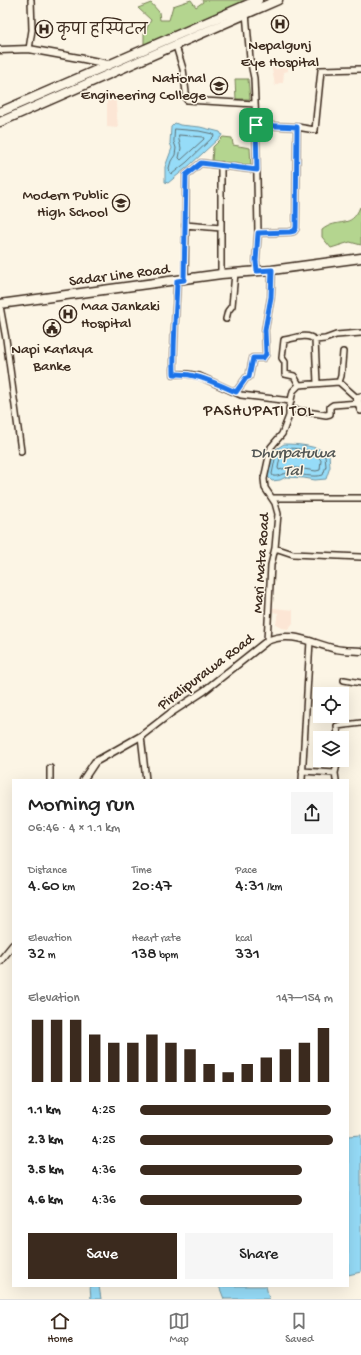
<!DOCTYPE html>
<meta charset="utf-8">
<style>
:root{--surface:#fff;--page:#f6f6f6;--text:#222;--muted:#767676;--line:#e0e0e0;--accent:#3b2a1e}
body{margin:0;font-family:"Gochi Hand","Playpen Sans Deva",sans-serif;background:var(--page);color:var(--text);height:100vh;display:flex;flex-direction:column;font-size:15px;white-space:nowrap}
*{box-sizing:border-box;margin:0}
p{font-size:13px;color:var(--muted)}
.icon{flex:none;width:22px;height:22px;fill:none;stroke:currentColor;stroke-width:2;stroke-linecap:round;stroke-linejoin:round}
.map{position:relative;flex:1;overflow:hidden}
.panel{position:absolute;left:12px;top:779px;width:337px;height:508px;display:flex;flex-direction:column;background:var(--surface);border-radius:0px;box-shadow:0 4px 16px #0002}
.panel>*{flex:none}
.buttons{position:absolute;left:313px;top:687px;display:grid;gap:8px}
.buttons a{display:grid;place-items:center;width:36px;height:36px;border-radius:0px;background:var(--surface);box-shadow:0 4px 16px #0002;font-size:20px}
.pin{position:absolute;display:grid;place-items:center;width:34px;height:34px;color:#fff;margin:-17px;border-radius:8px;box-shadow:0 2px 6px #0006}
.round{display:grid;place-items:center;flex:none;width:42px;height:42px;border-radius:0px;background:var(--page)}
.summary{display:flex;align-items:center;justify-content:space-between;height:68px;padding:0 16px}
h1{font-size:22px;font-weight:600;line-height:30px}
.figures{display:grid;grid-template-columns:repeat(3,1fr);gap:6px;height:68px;padding:4px 16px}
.figures div{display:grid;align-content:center}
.figures b{font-size:17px;font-weight:600}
.figures small{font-size:11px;font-weight:400}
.figures p{font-size:11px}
.chart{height:112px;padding:8px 16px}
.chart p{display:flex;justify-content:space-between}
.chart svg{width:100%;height:72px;margin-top:4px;stroke:var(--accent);stroke-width:6}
.cta{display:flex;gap:8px;margin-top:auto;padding:8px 16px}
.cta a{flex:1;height:46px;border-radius:0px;background:var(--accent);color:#fff;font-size:16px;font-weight:600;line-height:46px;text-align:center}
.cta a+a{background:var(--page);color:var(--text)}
ul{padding:0 16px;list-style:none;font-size:13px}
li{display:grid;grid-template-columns:64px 48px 1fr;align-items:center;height:30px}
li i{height:10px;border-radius:5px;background:var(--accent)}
.dock{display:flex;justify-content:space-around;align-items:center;height:56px;border-top:1px solid var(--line);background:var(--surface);font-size:11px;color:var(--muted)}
.dock a{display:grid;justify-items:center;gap:2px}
.dock .selected{color:var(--accent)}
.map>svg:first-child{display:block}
</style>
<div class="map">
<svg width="361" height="1299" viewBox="0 0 361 1299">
<rect width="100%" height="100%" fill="#fcf5e5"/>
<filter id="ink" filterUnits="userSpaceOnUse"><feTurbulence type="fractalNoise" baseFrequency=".025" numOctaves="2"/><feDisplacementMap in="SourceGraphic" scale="8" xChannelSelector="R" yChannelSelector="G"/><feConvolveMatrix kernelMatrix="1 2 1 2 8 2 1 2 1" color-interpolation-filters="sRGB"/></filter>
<g filter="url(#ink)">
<path fill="#fce6d5" d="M274 60 275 69 288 67V71L284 72 283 83H279L275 86 271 63Z
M107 93H115L118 128 107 127Z
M273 608 293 610V623L288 629 282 628 276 624 278 613 273 612Z"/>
<path fill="#b4d58f" stroke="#788056" d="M191 0 196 7 203 2 202 0H244L243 4 144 45V34L151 20 138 8 151 3 159 12 160 20H169L173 6Z
M235 79H248L250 99H236Z
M223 137 232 138 233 145 250 148 251 166 212 161 213 147Z
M360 207 361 210V245L350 242 331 248 322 237V230C338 217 351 230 360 207Z"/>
<path fill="#96dcf8" stroke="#7295a1" d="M175 123 180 125 200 127 220 132 222 135 220 138 217 140 190 165 168 183 165 182V167L172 148 170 143 171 127Z
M284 444C299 444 317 446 329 454L330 467 326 479 315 480 304 478 286 477 280 480 272 481 267 476 273 451Z
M361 1135V1272L348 1275V1136Z
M90 1286H99L101 1299H91Z
M219 1286H266L269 1299H224Z"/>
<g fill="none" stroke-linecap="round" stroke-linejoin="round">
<path stroke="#5f7175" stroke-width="1" d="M175 129 199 131 213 134 214 136 187 162 172 174 170 173 169 168 171 161 175 155 176 148 174 142Z
M179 135 203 137 204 139 181 160 179 158 181 148 179 140Z
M285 448C296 448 316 450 325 456L326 466 323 475C314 478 299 474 288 473 283 473 279 477 273 476L272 474 276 454Z
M286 453H294L318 457 321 460 320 470 316 471 297 468H286L279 470 278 468 280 457Z"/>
<defs>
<path id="minor" d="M246 13 250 59 254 78 256 125 258 233 256 261 257 271
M176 46 183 69 187 100 255 104
M29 49 32 30 31 0
M256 125 297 127 296 228 294 231 290 232 258 233
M297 127 315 130 321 70 361 69
M221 165V274
M185 225 221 228
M185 280 186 175 201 163 257 170
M177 281C176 312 173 343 174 374H187L199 376 241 395 291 401
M0 306 6 339 21 451
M226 319 228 311 232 306 235 273
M315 340 325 339 336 335 361 333
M339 382 341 376 343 352
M299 385 294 376 285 374V362L282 358 284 340C293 339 307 332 315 340L317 383
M236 392 246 378 249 377 253 358H263L266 354 265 330 271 297 272 270
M289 409 326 415 330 414V407L333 405 359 403
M272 498H361
M275 548 293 554 361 557
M267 641 271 565 275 548 278 514 275 503 265 488 264 479 271 447 282 434 289 416V409L293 391 299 385 339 382 357 398
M344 680 361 683
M141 736 146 780
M338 738 337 726 361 723
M50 768V780
M302 771 335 773 338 760
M335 773 336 780
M302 780 310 641"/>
<path id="tertiary" d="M0 50 29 49 84 59 108 64
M83 780 95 762 141 736 172 712 204 691 267 641C291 630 313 644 336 649 344 651 353 650 361 651
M0 961 13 945"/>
<path id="secondary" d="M361 397 357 398 361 410"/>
<path id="primary" d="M0 304 221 274 272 270 361 258"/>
<path id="trunk" d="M0 112 258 0
M0 122 278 0"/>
</defs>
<use href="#minor" stroke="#3b2a1e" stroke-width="8"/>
<use href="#tertiary" stroke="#3b2a1e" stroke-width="9"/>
<use href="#secondary" stroke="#3b2a1e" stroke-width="10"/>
<use href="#primary" stroke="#3b2a1e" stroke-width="11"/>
<use href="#trunk" stroke="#3b2a1e" stroke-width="11"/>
<use href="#minor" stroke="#fcf5e5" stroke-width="5"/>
<use href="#tertiary" stroke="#fcf5e5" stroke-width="6"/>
<use href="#secondary" stroke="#fcf5e5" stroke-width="7"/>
<use href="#primary" stroke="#fcf5e5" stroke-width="8"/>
<use href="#trunk" stroke="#fcf5e5" stroke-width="8"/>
</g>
</g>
<g fill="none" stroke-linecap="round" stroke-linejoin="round" filter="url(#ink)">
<defs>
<path id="route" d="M256 125 297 127 296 228 294 231 290 232 258 233 256 261 257 271 272 270 271 297 265 330 266 354 263 358H253L249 377 246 378 236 392C214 383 198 373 174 374 173 343 176 312 177 281L184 280 186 175 201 163 257 170Z"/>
</defs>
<use href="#route" stroke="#fff" stroke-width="8"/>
<use href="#route" stroke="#1a73e8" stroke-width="5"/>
</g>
<defs>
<symbol id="hospital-ring" viewBox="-11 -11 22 22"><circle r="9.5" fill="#fcf5e5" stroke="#3b2a1e" stroke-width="1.5"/><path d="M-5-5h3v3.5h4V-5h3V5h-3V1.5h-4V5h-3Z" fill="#3b2a1e"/></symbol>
<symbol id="university-ring" viewBox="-11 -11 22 22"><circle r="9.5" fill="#fcf5e5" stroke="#3b2a1e" stroke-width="1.5"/><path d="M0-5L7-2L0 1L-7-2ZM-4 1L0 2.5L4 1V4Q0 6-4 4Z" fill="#3b2a1e"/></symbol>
<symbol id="school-ring" viewBox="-11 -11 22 22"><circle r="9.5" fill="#fcf5e5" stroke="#3b2a1e" stroke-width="1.5"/><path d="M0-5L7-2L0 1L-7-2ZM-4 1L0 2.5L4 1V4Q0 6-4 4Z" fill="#3b2a1e"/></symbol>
<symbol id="civic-ring" viewBox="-11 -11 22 22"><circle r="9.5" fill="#fcf5e5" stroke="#3b2a1e" stroke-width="1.5"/><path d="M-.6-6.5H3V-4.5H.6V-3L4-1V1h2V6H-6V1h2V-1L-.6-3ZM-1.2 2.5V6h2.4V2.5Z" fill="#3b2a1e"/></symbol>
</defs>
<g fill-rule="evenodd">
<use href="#hospital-ring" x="270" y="14" width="20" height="20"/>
<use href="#hospital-ring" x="34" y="19" width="20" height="20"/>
<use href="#university-ring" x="209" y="76" width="20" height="20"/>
<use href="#school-ring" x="111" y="193" width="20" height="20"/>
<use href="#hospital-ring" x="58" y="304" width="20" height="20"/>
<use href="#civic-ring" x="42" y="318" width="20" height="20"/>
</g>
<g text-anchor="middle" stroke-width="3" stroke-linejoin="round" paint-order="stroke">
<g font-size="15" fill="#3b2a1e" stroke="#fcf5e5" text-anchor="start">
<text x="57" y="34">कृपा हस्पिटल</text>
<text x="280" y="49" text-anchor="middle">Nepalgunj<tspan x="280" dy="17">Eye Hospital</tspan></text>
<text x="206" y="82" text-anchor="end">National<tspan x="206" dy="17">Engineering College</tspan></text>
<text x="108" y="199" text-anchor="end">Modern Public<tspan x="108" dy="17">High School</tspan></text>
<text x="81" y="310">Maa Jankaki<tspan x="81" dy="17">Hospital</tspan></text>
<text x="52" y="353" text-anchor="middle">Napi Karlaya<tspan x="52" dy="17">Banke</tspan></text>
</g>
<g font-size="15" fill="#3b2a1e" stroke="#fcf5e5">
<text transform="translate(119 274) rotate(-7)" y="5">Sadar Line Road</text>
<text transform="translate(260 563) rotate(-86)" y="5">Mari Mata Road</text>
<text transform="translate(205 671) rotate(-37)" y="5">Piralipurawa Road</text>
</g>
<g font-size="16" letter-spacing="1" fill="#3b2a1e" stroke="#fcf5e5">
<text x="259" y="415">PASHUPATI TOL</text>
</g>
<g font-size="16" font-style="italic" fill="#525654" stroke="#fcf5e5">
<text x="293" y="457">Dhurpatuwa<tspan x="293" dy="18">Tal</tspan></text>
</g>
</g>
</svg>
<div class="buttons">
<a><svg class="icon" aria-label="locate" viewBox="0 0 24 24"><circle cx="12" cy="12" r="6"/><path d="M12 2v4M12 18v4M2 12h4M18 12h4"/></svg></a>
<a><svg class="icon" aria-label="layers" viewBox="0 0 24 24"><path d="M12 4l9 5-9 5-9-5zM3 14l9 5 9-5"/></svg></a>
</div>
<div class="pin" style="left:256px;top:125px;background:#1e9e55"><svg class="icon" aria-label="arrive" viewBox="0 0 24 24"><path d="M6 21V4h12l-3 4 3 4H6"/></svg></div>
<section class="panel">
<div class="summary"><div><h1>Morning run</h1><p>06:46 · 4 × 1.1 km</p></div><a class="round"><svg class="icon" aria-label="share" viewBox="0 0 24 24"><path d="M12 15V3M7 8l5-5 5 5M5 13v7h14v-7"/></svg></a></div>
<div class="figures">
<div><p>Distance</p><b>4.60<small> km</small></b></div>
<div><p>Time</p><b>20:47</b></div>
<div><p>Pace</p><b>4:31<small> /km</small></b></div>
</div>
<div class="figures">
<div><p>Elevation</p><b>32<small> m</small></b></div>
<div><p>Heart rate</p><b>138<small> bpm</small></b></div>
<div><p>kcal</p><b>331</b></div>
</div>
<div class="chart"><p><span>Elevation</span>147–154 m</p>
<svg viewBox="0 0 160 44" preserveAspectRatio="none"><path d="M5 44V6M15 44V6M25 44V6M35 44V15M45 44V20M55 44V20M65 44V15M75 44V20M85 44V24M95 44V33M105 44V38M115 44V33M125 44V29M135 44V24M145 44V20M155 44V11"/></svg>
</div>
<ul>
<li><b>1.1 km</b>4:25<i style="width:99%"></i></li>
<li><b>2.3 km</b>4:25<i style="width:100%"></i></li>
<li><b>3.5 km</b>4:36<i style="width:84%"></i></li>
<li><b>4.6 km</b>4:36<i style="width:84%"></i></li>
</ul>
<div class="cta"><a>Save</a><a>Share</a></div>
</section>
</div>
<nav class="dock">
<a class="selected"><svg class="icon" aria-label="home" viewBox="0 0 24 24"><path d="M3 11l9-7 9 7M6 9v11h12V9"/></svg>Home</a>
<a><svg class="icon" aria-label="map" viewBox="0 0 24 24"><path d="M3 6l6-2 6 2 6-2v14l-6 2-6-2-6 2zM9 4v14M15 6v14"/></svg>Map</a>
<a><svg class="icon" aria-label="saved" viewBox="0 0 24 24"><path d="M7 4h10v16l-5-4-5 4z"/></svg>Saved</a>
</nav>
